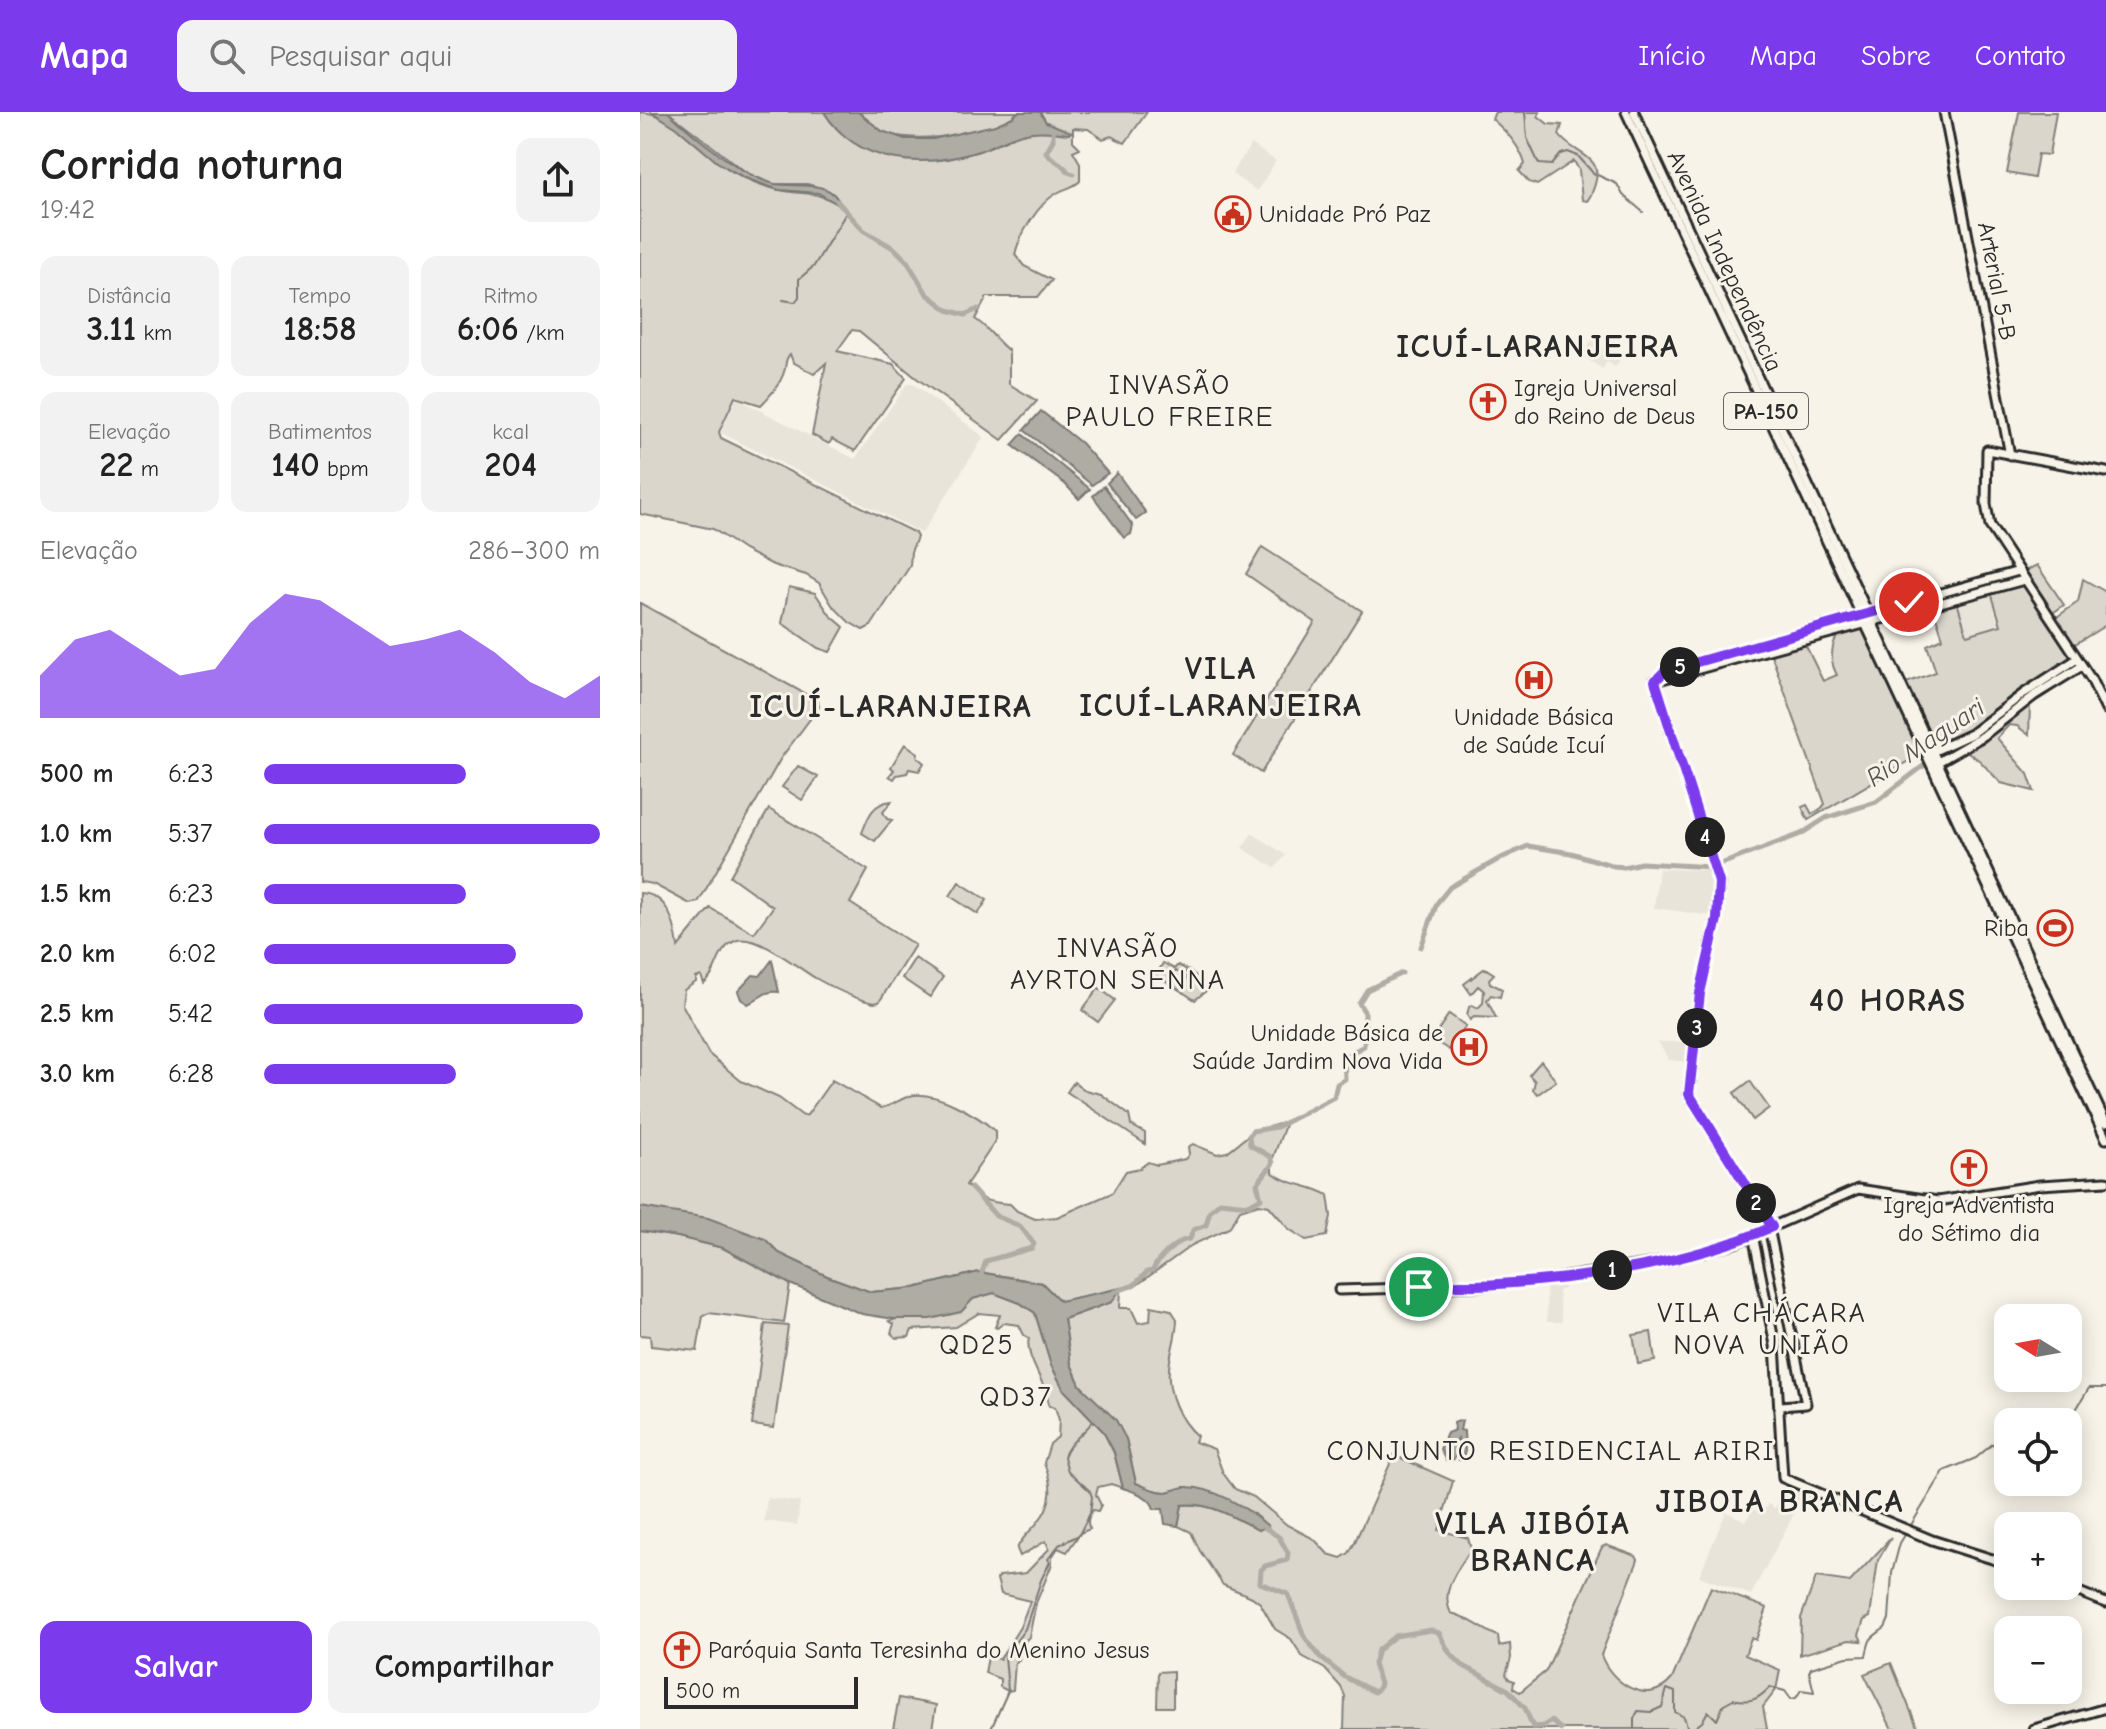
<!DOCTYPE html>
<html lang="pt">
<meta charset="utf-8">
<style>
:root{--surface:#fff;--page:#f2f2f2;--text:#222;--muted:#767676;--accent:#7c3aed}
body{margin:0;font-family:"Comic Neue",sans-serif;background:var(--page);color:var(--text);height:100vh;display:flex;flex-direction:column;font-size:30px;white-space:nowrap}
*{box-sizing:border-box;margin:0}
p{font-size:26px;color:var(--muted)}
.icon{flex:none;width:44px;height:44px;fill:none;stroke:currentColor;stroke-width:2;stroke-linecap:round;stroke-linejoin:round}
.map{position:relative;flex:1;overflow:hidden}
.panel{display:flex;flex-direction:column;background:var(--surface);width:640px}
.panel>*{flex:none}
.needle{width:52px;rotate:281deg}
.buttons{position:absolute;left:1354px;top:1192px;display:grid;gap:16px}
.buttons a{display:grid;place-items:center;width:88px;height:88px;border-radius:16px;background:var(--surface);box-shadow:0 4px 20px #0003;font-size:40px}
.scale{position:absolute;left:24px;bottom:20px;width:194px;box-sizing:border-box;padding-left:8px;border:4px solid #2b2b2b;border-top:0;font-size:22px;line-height:28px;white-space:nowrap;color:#2b2b2b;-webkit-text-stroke:6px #f7f3e8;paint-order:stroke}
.pin{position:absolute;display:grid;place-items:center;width:68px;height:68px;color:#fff;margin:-34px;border:4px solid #fff;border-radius:50%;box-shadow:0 2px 8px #0007}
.km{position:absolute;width:40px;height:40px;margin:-20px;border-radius:50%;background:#222;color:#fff;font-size:22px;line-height:40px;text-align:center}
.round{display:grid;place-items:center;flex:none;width:84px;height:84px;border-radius:16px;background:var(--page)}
.overview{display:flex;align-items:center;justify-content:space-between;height:136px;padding:0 40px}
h1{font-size:44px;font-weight:700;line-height:60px}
.metrics{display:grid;grid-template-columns:repeat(3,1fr);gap:12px;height:136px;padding:8px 40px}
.metrics div{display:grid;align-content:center;border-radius:16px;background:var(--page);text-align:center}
.metrics b{font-size:34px;font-weight:700}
.metrics small{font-size:22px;font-weight:400}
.metrics p{font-size:22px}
.chart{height:224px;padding:16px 40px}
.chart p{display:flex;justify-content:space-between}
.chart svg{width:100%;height:144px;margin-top:8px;fill:var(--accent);opacity:.7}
.primary-button{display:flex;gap:16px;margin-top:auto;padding:16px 40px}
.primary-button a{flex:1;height:92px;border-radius:16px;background:var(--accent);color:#fff;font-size:32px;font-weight:700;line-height:92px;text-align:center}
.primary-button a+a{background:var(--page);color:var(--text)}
ul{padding:0 40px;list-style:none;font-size:26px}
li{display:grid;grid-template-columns:128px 96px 1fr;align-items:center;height:60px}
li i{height:20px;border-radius:10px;background:var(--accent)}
header{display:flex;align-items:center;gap:48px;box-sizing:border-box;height:112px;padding:0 40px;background:var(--accent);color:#fff}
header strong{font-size:38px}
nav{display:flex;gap:44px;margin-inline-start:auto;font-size:28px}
.search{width:560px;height:72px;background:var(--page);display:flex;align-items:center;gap:20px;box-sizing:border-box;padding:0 28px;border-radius:16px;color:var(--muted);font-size:30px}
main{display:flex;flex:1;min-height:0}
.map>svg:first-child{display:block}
</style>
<header>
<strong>Mapa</strong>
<div class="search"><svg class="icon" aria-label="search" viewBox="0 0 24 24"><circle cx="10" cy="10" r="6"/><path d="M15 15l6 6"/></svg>Pesquisar aqui</div>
<nav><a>Início</a><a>Mapa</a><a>Sobre</a><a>Contato</a></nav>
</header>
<main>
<section class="panel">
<div class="overview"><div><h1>Corrida noturna</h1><p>19:42</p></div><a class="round"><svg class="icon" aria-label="share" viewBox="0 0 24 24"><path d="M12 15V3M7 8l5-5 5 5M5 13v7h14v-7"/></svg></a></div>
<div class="metrics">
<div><p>Distância</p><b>3.11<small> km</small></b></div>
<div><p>Tempo</p><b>18:58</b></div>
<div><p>Ritmo</p><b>6:06<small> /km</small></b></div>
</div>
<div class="metrics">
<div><p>Elevação</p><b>22<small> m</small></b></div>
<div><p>Batimentos</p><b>140<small> bpm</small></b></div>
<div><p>kcal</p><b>204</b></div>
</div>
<div class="chart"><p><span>Elevação</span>286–300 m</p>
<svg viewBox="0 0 160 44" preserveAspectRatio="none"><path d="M0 44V31L10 20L20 17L30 24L40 31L50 29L60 15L70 6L80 8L90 15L100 22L110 20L120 17L130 24L140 33L150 38L160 31V44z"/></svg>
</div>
<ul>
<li><b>500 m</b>6:23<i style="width:60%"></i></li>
<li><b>1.0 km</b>5:37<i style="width:100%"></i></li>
<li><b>1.5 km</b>6:23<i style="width:60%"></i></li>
<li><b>2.0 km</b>6:02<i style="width:75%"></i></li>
<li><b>2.5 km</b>5:42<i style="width:95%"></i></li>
<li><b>3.0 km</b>6:28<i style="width:57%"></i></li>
</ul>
<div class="primary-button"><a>Salvar</a><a>Compartilhar</a></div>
</section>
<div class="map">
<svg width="1466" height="1617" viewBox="0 0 1466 1617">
<rect width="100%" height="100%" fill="#f7f3e8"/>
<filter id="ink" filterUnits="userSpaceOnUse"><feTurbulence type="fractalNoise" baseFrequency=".0125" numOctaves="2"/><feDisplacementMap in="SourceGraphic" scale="16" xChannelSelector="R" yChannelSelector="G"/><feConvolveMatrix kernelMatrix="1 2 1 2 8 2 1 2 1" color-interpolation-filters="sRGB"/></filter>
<g filter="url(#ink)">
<path fill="#e8e4da" d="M611 32 636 49 617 79 592 62Z
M952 228 981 246 975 255 967 249 963 257 942 244Z
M267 272H273L344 325 282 421 81 321 96 286 215 347Z
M1351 480 1361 513 1327 523 1317 490Z
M612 721 646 743 635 756 602 736Z
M1019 757 1072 758 1075 774 1073 804 1014 796Z
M1018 930H1052L1050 950 1029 948Z
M923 1170 924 1177 918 1179 922 1210H907L906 1172Z
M1147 1373 1165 1381 1111 1483 1059 1464 1086 1400 1106 1409 1112 1397 1123 1401 1128 1392 1135 1396Z
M127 1386 160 1390 157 1413 124 1409Z"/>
<path fill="#dad6cc" stroke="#82807c" stroke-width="2" d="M0 0C33 0 65 43 93 60 105 67 126 76 140 78 167 84 172 77 200 93L181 76 167 72H133L107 61 28 0H184C218 54 283 56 339 39 353 34 365 27 379 22 392 19 403 20 415 14L406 10 400 0H507L485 31 471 24 463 27 448 17 433 16V29L440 36 433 39 440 51V69C433 76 425 76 417 81 399 91 379 123 375 143L384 154 412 168 398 185H347L335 207C349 216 356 229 369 239V272L397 289 362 328 275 265 219 219 212 218 197 239 253 252 266 266 215 339 192 327 189 332 172 323 186 251 174 262 153 250 150 242C144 248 147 252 144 260 140 273 130 284 121 293L95 285 79 320 81 326 275 421 277 425 271 440 270 454 231 514 223 518 209 510 192 493 179 471 166 463 133 453 104 438 73 417 0 402Z
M218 0H378C358 23 270 33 243 20 234 15 226 6 218 0Z
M855 0H900L898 4 908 12 922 13 919 23C934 43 964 43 955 72 953 79 952 83 947 89L942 88 939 58 934 49 897 73 889 70 879 59 885 52C880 34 866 19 852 7Z
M1379 0H1416L1409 43 1398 42 1394 66 1367 61Z
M622 435 722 499 621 661 593 643 675 510 606 462Z
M1397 453 1424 493 1411 502 1383 460Z
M1443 467 1466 480V513L1430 535 1414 507 1438 490Z
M1383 470 1440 555C1423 568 1409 584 1390 592L1389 623 1377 614 1369 613 1357 626 1388 662 1394 679 1361 671 1340 649 1313 629 1307 631 1299 624 1290 625 1266 571 1296 560 1287 533 1303 526 1293 496 1317 490 1327 523 1361 513 1351 480Z
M149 475 175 481 190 503 204 515 190 540 178 536 142 511Z
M0 491 178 589 179 595 141 646 62 784 58 790 50 792 13 772 0 770Z
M1224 515 1282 641 1168 708 1162 695 1167 693 1172 702 1179 699 1185 692 1131 542 1165 532 1183 569 1197 563C1193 555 1192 552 1192 543 1193 519 1202 522 1224 515Z
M265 632 278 641 277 645 284 651 279 659 269 657 267 661 257 663 254 667 249 664 254 658 251 655Z
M158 654 178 665 162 688 142 675Z
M252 689 243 700 247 707 252 708 235 729 222 721C228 705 232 691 252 689Z
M129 697 228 758 210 791 275 833 239 890 234 891C214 887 195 877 177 867 159 857 116 820 95 829 76 837 78 862 64 872L61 864 56 866V870L44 878 42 892 69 942 101 969 139 986 163 1004 167 1003 192 968 241 996C252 994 260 987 270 984 293 977 339 1004 355 1019V1030L326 1073C344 1089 345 1090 370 1092L377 1099 395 1107 417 1105 472 1081 486 1059 500 1056 508 1050 517 1053 545 1047 549 1042 548 1035 553 1032 577 1042 587 1040 614 1019 642 1011 645 1013 632 1049V1060C649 1074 670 1072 688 1083L691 1104 687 1124 666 1128 649 1117 629 1094 619 1092 600 1098 589 1116 552 1133 494 1175 481 1177 480 1196H491L498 1211 510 1209 511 1194 531 1198 537 1207C537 1224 530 1240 529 1257 527 1280 539 1309 557 1324L555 1330 574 1337 583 1361 595 1377 614 1385 647 1413 674 1427 688 1442 701 1446 709 1441 714 1432 754 1343 813 1369 799 1418 828 1426 831 1437C819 1456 799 1479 811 1501 829 1505 841 1517 858 1524L859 1534 870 1532 871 1546 866 1562 869 1567 874 1569 873 1576 880 1580 906 1559 962 1435 966 1433 996 1444 998 1448 961 1543C971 1571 1008 1596 1032 1567L1071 1475 1127 1496 1116 1528 1111 1526 1105 1543 1140 1558 1136 1578 1123 1595 1127 1617H704L705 1584 701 1575 685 1557 662 1544 651 1527 635 1517 620 1491 612 1485 583 1473 560 1439 551 1420 538 1414 542 1393C569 1390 595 1405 618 1418L614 1402 573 1381 545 1375 526 1380 512 1378 496 1371 486 1327 440 1273 431 1252 424 1207 472 1190 480 1177 420 1189 402 1171 339 1160 274 1176 231 1180 187 1164 139 1141 125 1127 0 1095V781C28 782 35 811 38 835L70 796 114 821 133 795 90 764Z
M319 770 347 788 338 802 310 784Z
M275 846 303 865 290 885 262 866Z
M523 851 534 857 538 853 547 858 543 863 536 859 533 862 545 870 549 859 563 869 560 876 566 879 555 888 516 863Z
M845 856 854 862 849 867 850 871 862 877 860 885 851 883 847 888 856 906 834 905 830 908 827 903 829 895 832 893 838 896 843 891 844 879 838 874 831 882 824 872Z
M459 876 475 888 458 910 442 898Z
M809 902 826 914 809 938 792 927Z
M901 949 916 969 898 982 893 978 895 969 889 963Z
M1110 969 1129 996 1113 1008 1094 981Z
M434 970 445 978 461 982 489 1003 491 1013 505 1021V1032L427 980Z
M0 1119 38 1125 83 1136 150 1172 144 1211 69 1201 63 1204 57 1239 11 1234 10 1224 0 1223Z
M354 1181 380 1191 395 1201 411 1253 424 1278 463 1319 474 1341 483 1376 471 1372 458 1375 456 1383 461 1393 458 1399 453 1398C448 1404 446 1410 450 1417L440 1421 427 1440 418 1436 412 1445V1452L396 1491 389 1525 382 1532 379 1548 375 1551 373 1578 368 1579 360 1575V1567L345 1561 348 1545 360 1547 380 1515 390 1489 361 1482 357 1467 360 1464 386 1461 409 1437 406 1429 380 1444 377 1437C381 1426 390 1420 397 1411 414 1391 413 1373 404 1351L410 1332 418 1325 419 1308 415 1295 409 1294C408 1272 384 1246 389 1226L384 1223 379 1213 364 1211 357 1216 355 1215 360 1203 339 1201 316 1215 272 1218 269 1225 256 1226 251 1221 254 1212 249 1209Z
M125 1212 148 1214 134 1316 112 1313Z
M1011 1220 1015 1249 998 1252 993 1223Z
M1251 1426 1238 1448 1230 1505 1224 1508 1219 1523 1222 1529 1209 1528 1160 1543 1161 1506 1176 1465 1210 1470Z
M1251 1551 1278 1617H1252L1224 1562Z
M533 1559V1595H517L518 1560Z
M259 1586 296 1593 292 1617H253Z"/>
<path fill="#afaca4" stroke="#7a7874" stroke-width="2" d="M12 0H28C52 22 104 66 135 72 157 76 192 66 201 94L178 81 139 78 105 66 77 50 37 16Z
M184 0H218L242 19 265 27H293L355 13 373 5 378 0H400L406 10 431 20 429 22C416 21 404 18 392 20 373 22 357 33 339 39 284 57 218 54 184 0Z
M401 299 441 331 468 361 452 373 384 318Z
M382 322 450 377 439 387 425 372 372 333Z
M477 361 506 401 496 408 467 371Z
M464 374 493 414 491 422 484 426 453 384Z
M132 848 139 880C125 878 120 886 108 892L101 887 98 879 113 863 120 864Z
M0 1095 68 1106 125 1127 139 1141 187 1164 231 1180 274 1176 339 1160 402 1171 420 1189 481 1176 472 1190 424 1207 431 1252 440 1273 476 1308 486 1327 496 1371C505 1375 515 1380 525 1380 531 1380 537 1376 544 1375 572 1374 608 1396 628 1414L618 1418C595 1406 569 1389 542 1393L538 1414 525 1412 523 1397H514C511 1384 494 1380 483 1376L474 1340 463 1319 424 1278 411 1253 395 1201 380 1191 354 1181 333 1187 321 1200 290 1207H254L222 1202 150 1172 83 1136 38 1125 0 1119Z
M819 1309H822L820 1318 824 1319 825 1339 822 1348H819L818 1327 814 1330 817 1337 814 1347 806 1349 800 1337 807 1321 815 1318 814 1311Z"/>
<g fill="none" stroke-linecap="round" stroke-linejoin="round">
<path stroke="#7a7874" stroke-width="2" d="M885 0 887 26 899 52 912 53 921 42 928 40 938 44 953 61 977 72 983 83 1003 100
M143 188 155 190 159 185V167L174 154 206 101
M1423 1310 1437 1296 1449 1276H1466
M351 1617 368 1579 365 1544 385 1517 401 1468 410 1450 408 1447 419 1433 439 1423 450 1401 452 1385 450 1379 428 1359 424 1345C428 1330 443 1323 452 1310
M994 1617V1607L998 1599 1011 1600 1022 1595 1027 1577 1035 1580V1600L1044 1605 1048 1617
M1053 1617 1062 1610 1068 1599 1077 1608 1084 1592 1093 1587C1110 1591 1118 1588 1130 1575L1145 1579 1151 1587 1156 1586 1161 1578 1174 1580 1169 1560 1171 1556 1207 1545 1226 1544C1230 1524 1230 1527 1245 1516L1249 1507 1252 1461 1260 1431 1304 1359 1336 1346 1362 1324 1368 1323"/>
<path stroke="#afaca4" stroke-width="5" d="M413 17V28L406 40C411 49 422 49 428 60L434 62
M197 89 223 118 255 137 267 149 287 182 308 198 325 203 338 197
M1333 624 1360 604
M781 835 797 791 810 775 859 747 888 734 931 741 974 754 984 755 1001 751 1073 755 1161 722 1186 706 1236 690 1299 642 1321 631
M331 1076 356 1104 380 1114 394 1132 392 1136 346 1149 340 1166
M475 1180 494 1173 507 1160 513 1158C518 1146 538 1127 550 1127L553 1118 566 1113 570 1099 580 1090 609 1093 621 1086 617 1072 633 1051 631 1045 610 1033 609 1025 612 1019 637 1015 694 985 697 972 705 967 704 945 724 934 725 901 719 891 727 878 762 861
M619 1412 639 1425 648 1441 647 1448 625 1454 621 1458 620 1471 648 1482 664 1524 681 1546 705 1565 734 1580 738 1577 740 1572 734 1552 738 1538 755 1524 791 1518 799 1521 809 1540 822 1553 868 1578 885 1596 893 1615 903 1614 911 1609 921 1617"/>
<defs>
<path id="major" d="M986 0 1466 1027
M994 0 1466 1011
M1304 0 1370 343
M1466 360 1347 338 1346 392 1350 414 1451 567 1466 598
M1015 568 1025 559 1379 459
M1015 569 1079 770 1077 807 1060 881 1049 982 1132 1115
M1015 569 1384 468
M1294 639 1331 622 1383 582 1437 547
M1298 650 1343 624 1395 583 1442 554
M1129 1116 1166 1292 1140 1294
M1113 1123 1135 1233 1143 1366 1292 1428 1368 1452
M699 1178 837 1174 907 1168 1028 1149 1095 1131 1218 1077 1298 1089 1400 1073 1466 1069
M1424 1474 1466 1491
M1394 1617 1466 1596"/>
</defs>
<use href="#major" stroke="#2b2b2b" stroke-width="13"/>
<use href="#major" stroke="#f7f3e8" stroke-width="7"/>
</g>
</g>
<g fill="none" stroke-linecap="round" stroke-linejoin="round" filter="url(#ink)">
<defs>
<path id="route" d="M779 1175C805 1172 832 1174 858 1172 951 1166 1046 1152 1132 1115L1049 982 1060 881 1077 807 1079 770 1015 569 1025 559 1269 490"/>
</defs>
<use href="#route" stroke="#fff" stroke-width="16"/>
<use href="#route" stroke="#7c3aed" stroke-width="10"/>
</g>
<defs>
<symbol id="civic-ring" viewBox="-11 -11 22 22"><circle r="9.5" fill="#f7f3e8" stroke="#c8321e" stroke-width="1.5"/><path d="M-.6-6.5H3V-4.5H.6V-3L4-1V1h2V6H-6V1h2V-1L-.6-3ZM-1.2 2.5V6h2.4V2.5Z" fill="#c8321e"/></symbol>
<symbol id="church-ring" viewBox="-11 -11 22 22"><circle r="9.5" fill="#f7f3e8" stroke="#c8321e" stroke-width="1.5"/><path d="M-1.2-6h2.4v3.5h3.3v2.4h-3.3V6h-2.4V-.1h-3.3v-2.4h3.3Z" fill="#c8321e"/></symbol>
<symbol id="hospital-ring" viewBox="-11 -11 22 22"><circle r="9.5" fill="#f7f3e8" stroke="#c8321e" stroke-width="1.5"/><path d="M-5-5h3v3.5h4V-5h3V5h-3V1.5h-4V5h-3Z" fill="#c8321e"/></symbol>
<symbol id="stadium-ring" viewBox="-11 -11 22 22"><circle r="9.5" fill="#f7f3e8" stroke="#c8321e" stroke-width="1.5"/><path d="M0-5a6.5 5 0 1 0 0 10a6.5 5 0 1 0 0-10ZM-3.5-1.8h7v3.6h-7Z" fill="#c8321e"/></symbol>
</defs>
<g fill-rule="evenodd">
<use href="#civic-ring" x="573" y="82" width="40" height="40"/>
<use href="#church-ring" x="828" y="270" width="40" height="40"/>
<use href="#hospital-ring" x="874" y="548" width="40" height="40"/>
<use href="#stadium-ring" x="1395" y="796" width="40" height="40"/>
<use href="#hospital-ring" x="809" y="915" width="40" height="40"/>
<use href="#church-ring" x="1309" y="1036" width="40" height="40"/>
<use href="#church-ring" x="22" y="1518" width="40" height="40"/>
</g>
<g text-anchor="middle" stroke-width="6" stroke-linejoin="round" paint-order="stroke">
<rect fill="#f7f3e8" stroke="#686764" stroke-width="2" x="1084" y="281" width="84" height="36" rx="6"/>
<g font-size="22" font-weight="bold" fill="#2b2b2b">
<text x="1126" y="307">PA-150</text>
</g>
<g font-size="24" fill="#2b2b2b" stroke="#f7f3e8" text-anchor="start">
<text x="619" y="110">Unidade Pró Paz</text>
<text x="874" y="284">Igreja Universal<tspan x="874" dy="28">do Reino de Deus</tspan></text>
<text x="894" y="613" text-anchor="middle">Unidade Básica<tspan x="894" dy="28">de Saúde Icuí</tspan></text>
<text x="1389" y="824" text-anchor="end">Riba</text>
<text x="803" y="929" text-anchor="end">Unidade Básica de<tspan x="803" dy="28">Saúde Jardim Nova Vida</tspan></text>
<text x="1329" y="1101" text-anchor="middle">Igreja Adventista<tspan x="1329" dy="28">do Sétimo dia</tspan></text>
<text x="68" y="1546">Paróquia Santa Teresinha do Menino Jesus</text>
</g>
<g font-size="24" fill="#2b2b2b" stroke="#f7f3e8">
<text transform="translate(1085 149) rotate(65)" y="8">Avenida Independência</text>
<text transform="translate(1357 169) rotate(79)" y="8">Arterial 5-B</text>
</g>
<g font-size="26" font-style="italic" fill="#53524f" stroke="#f7f3e8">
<text transform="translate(1285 630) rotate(-34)" y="9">Rio Maguari</text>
</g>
<g font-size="28" letter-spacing="2" fill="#2b2b2b" stroke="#f7f3e8">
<text x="530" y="282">INVASÃO<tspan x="530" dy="32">PAULO FREIRE</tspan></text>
<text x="478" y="845">INVASÃO<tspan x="478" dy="32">AYRTON SENNA</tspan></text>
<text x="1122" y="1210">VILA CHÁCARA<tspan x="1122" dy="32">NOVA UNIÃO</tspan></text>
<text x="337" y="1242">QD25</text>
<text x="376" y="1294">QD37</text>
<text x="911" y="1348">CONJUNTO RESIDENCIAL ARIRI</text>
</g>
<g font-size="32" font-weight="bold" letter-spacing="2" fill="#2b2b2b" stroke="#f7f3e8">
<text x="898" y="245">ICUÍ-LARANJEIRA</text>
<text x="581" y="567">VILA<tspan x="581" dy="37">ICUÍ-LARANJEIRA</tspan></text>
<text x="251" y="605">ICUÍ-LARANJEIRA</text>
<text x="1248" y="899">40 HORAS</text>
<text x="1140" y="1400">JIBOIA BRANCA</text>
<text x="893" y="1422">VILA JIBÓIA<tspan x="893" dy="37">BRANCA</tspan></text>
</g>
</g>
</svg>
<div class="buttons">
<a><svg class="needle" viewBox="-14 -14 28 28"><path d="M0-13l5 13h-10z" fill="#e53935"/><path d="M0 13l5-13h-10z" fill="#767676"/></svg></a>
<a><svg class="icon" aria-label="locate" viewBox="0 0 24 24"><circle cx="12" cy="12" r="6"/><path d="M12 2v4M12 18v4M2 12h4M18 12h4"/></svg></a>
<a>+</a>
<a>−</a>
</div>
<div class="scale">500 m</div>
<div class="pin" style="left:779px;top:1175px;background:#1e9e55"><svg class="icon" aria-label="arrive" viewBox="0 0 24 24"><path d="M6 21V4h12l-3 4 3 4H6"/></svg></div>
<div class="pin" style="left:1269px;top:490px;background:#d93025"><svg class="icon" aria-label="check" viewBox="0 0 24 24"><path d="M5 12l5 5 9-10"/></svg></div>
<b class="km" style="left:972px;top:1158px">1</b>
<b class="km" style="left:1116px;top:1091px">2</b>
<b class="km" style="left:1057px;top:916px">3</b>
<b class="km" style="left:1065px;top:725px">4</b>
<b class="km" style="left:1040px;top:555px">5</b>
</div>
</main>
